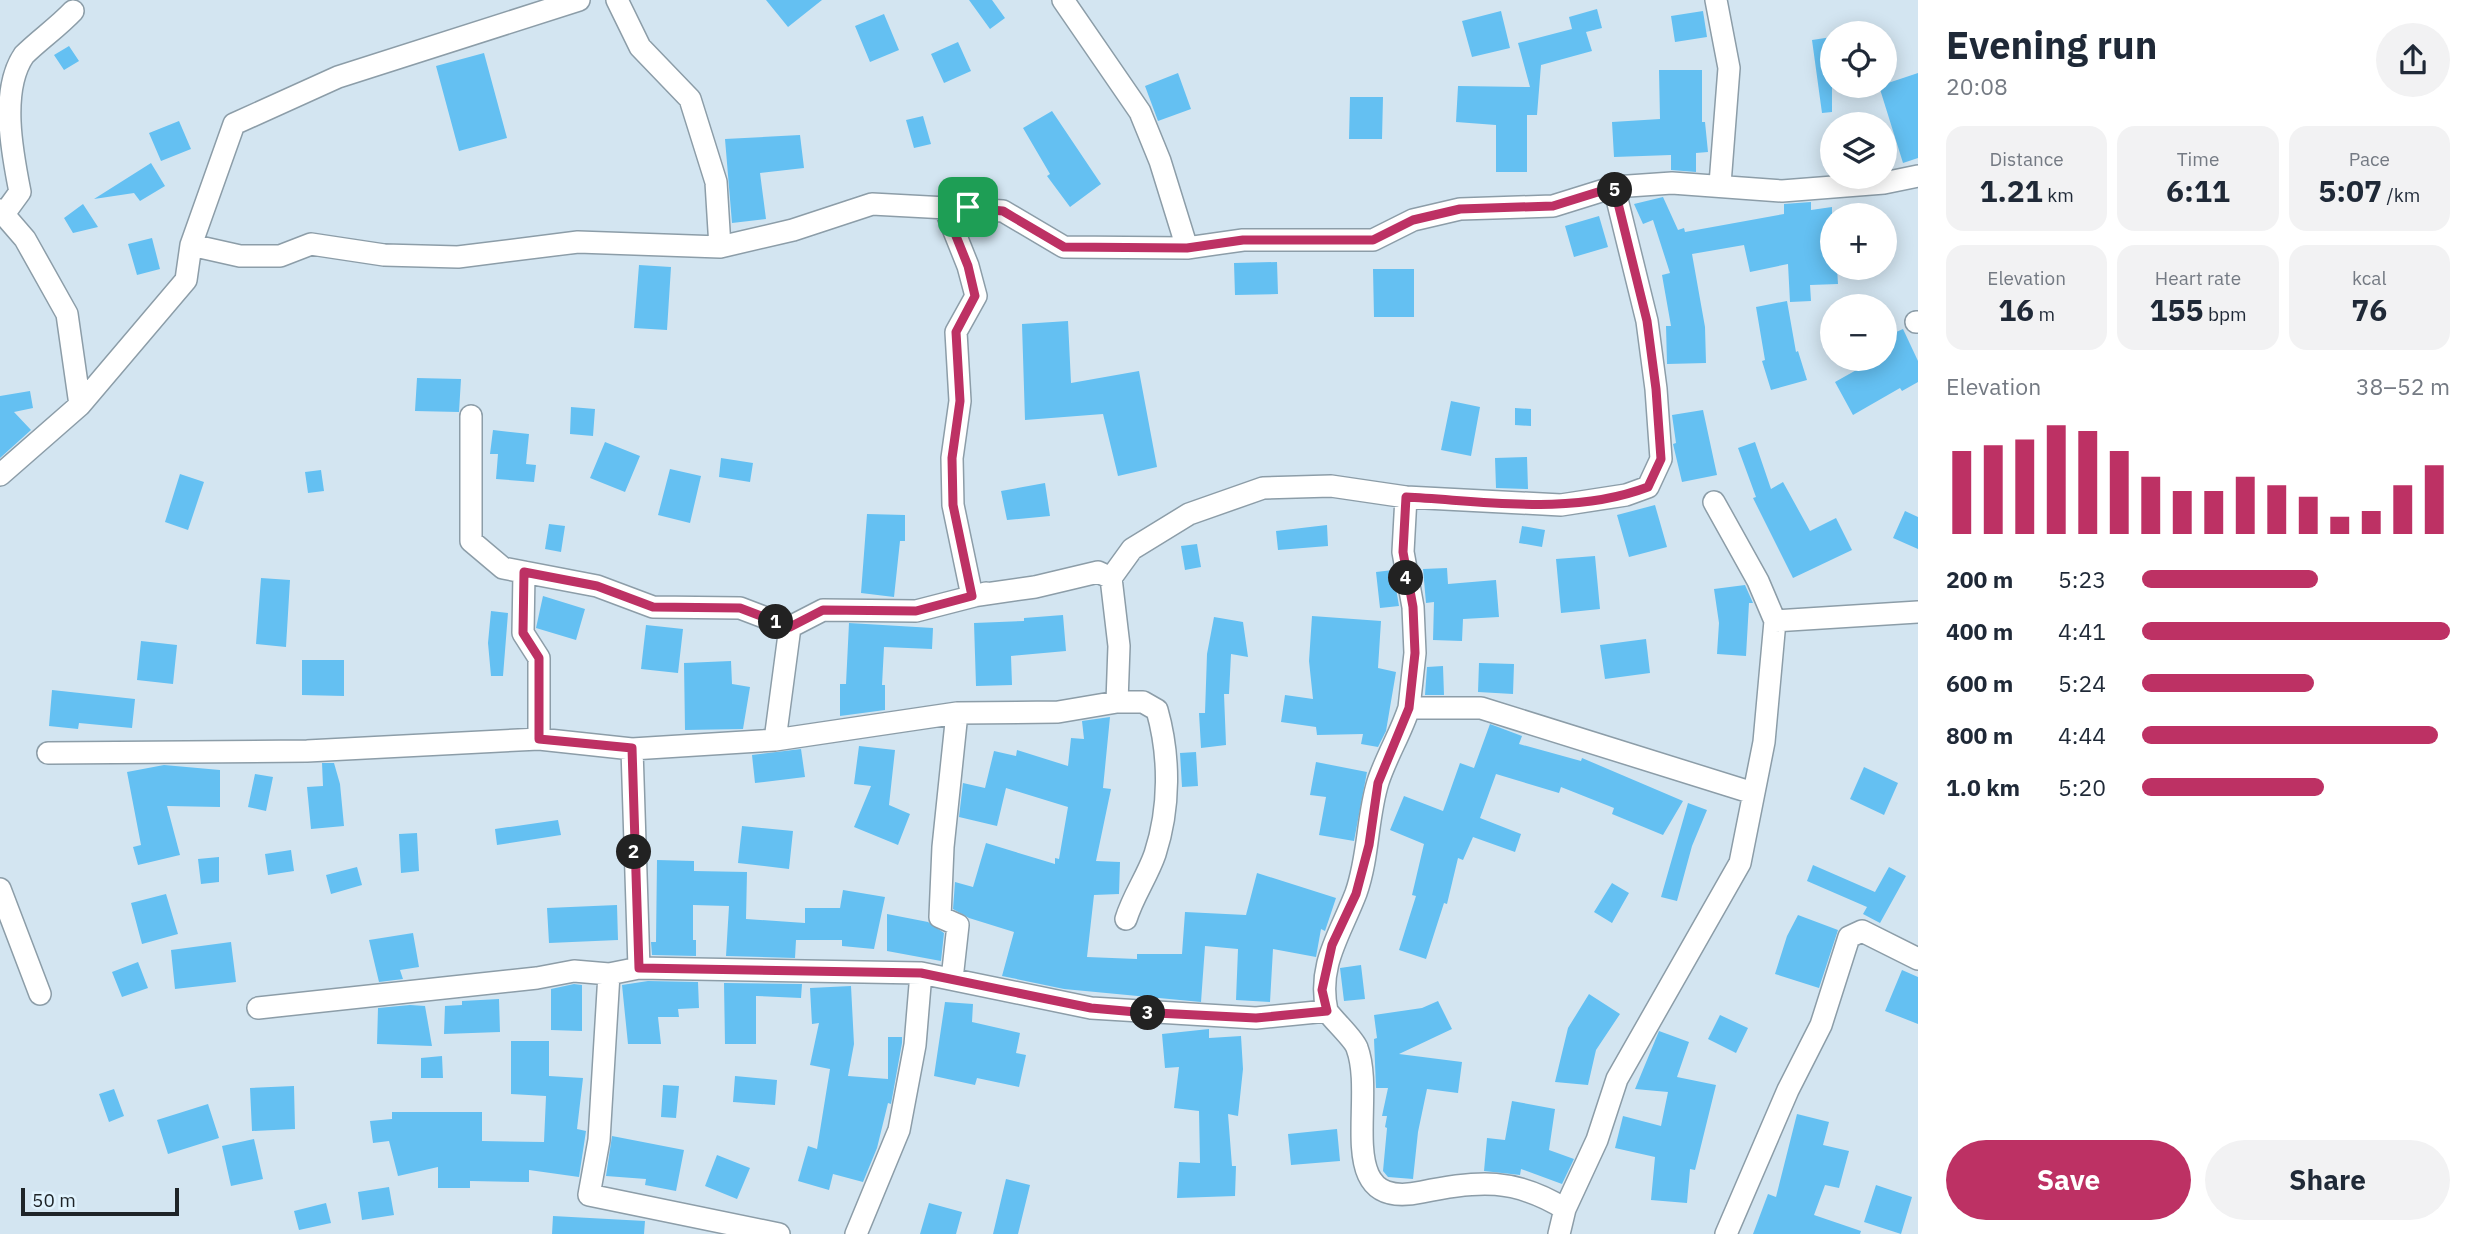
<!DOCTYPE html>
<meta charset="utf-8">
<style>
:root{--surface:#fff;--page:#f2f2f3;--text:#1f2937;--muted:#747a83;--accent:#bd3164}
body{margin:0;font-family:"IBM Plex Sans",sans-serif;background:var(--page);color:var(--text);height:100vh;display:flex;flex-direction:column;font-size:26px;white-space:nowrap}
*{box-sizing:border-box;margin:0}
p{font-size:23px;color:var(--muted)}
.icon{flex:none;width:38px;height:38px;fill:none;stroke:currentColor;stroke-width:2;stroke-linecap:round;stroke-linejoin:round}
.map{position:relative;flex:1;overflow:hidden}
.drawer{display:flex;flex-direction:column;background:var(--surface);width:560px}
.drawer>*{flex:none}
.buttons{position:absolute;left:1820px;top:21px;display:grid;gap:14px}
.buttons a{display:grid;place-items:center;width:77px;height:77px;border-radius:50%;background:var(--surface);box-shadow:0 4px 18px #0003;font-size:35px}
.scale{position:absolute;left:21px;bottom:18px;width:158px;box-sizing:border-box;padding-left:7px;border:4px solid #1e2428;border-top:0;font-size:19px;line-height:24px;white-space:nowrap;color:#1e2428;-webkit-text-stroke:5px #e0f3fe;paint-order:stroke}
.pin{position:absolute;display:grid;place-items:center;width:60px;height:60px;color:#fff;margin:-30px;border-radius:14px;box-shadow:0 4px 10px #0006}
.km{position:absolute;width:35px;height:35px;margin:-18px;border-radius:50%;background:#222;color:#fff;font-size:19px;line-height:35px;text-align:center}
.round{display:grid;place-items:center;flex:none;width:74px;height:74px;border-radius:37px;background:var(--page)}
.summary{display:flex;align-items:center;justify-content:space-between;height:119px;padding:0 28px}
h1{font-size:38px;font-weight:700;line-height:52px}
.figures{display:grid;grid-template-columns:repeat(3,1fr);gap:10px;height:119px;padding:7px 28px}
.figures div{display:grid;align-content:center;border-radius:18px;background:var(--page);text-align:center}
.figures b{font-size:30px;font-weight:700}
.figures small{font-size:19px;font-weight:400}
.figures p{font-size:19px}
.chart{height:196px;padding:14px 28px}
.chart p{display:flex;justify-content:space-between}
.chart svg{width:100%;height:126px;margin-top:7px;stroke:var(--accent);stroke-width:6}
.cta{display:flex;gap:14px;margin-top:auto;padding:14px 28px}
.cta a{flex:1;height:80px;border-radius:42px;background:var(--accent);color:#fff;font-size:28px;font-weight:700;line-height:80px;text-align:center}
.cta a+a{background:var(--page);color:var(--text)}
ul{padding:0 28px;list-style:none;font-size:23px}
li{display:grid;grid-template-columns:112px 84px 1fr;align-items:center;height:52px}
li i{height:18px;border-radius:9px;background:var(--accent)}
main{display:flex;flex:1;min-height:0}
.map>svg:first-child{display:block}
</style>
<main>
<div class="map">
<svg width="1918" height="1234" viewBox="0 0 1918 1234">
<rect width="100%" height="100%" fill="#d3e5f1"/>
<path fill="#64c0f2" d="M766 0H822L788 27Z
M969 0H992L1005 18 990 29Z
M1597 9 1602 28 1586 32 1592 51 1541 65 1537 115H1527V172H1496V125L1456 122 1458 86 1530 87 1518 43 1572 29 1569 17Z
M1501 11 1510 48 1472 57 1462 21Z
M1703 11 1707 37 1675 42 1671 16Z
M884 14 899 50 870 62 855 26Z
M1832 37V112L1822 113 1812 40Z
M958 42 971 71 944 83 931 54Z
M69 46 79 61 64 70 54 55Z
M484 53 507 138 459 151 436 66Z
M1659 70H1702V122H1705L1708 152 1696 153V172L1671 170V155L1614 157 1612 122 1660 119Z
M1178 73 1191 109 1158 121 1145 86Z
M1918 73V158L1903 163 1879 86Z
M1350 97H1383L1382 139H1349Z
M1052 111 1101 184 1070 207 1047 176 1050 174 1023 128Z
M923 116 931 144 914 148 906 120Z
M179 121 191 149 161 161 149 133Z
M800 135 804 168 760 173 766 219 732 223 725 139Z
M151 163 165 186 140 201 134 193 94 199Z
M1663 197 1678 230 1684 228 1685 232 1784 214V204L1811 202V210L1832 207V268H1837L1838 284 1810 285 1811 301 1790 302 1788 264 1750 272 1744 245 1692 254 1705 327 1706 363 1667 364 1666 326H1671L1662 275 1670 273 1653 220 1643 224 1634 204Z
M83 204 98 227 73 233 64 218Z
M1599 216 1608 247 1574 257 1565 226Z
M152 238 160 269 137 275 128 244Z
M1277 262 1278 294 1235 295 1234 263Z
M639 265 671 267 667 330 634 328Z
M1373 269H1414V317H1374Z
M1787 301 1796 352 1798 351 1807 380 1771 390 1762 361 1765 360 1756 307Z
M1068 321 1071 383 1139 371 1157 467 1118 476 1103 414 1025 420 1022 324Z
M1903 329 1918 361V382L1902 391 1900 388 1853 415 1835 382 1876 359H1885V337Z
M417 378 461 379 459 412 415 411Z
M30 391 33 408 14 412 31 430 0 458V396Z
M1451 401 1480 407 1471 456 1441 450Z
M571 407 595 409 593 436 570 434Z
M1515 408 1531 409V426L1515 425Z
M1703 410 1717 475 1682 482 1673 444 1676 443 1672 415Z
M493 430 529 434 526 464 536 465 534 482 496 479 498 454H490Z
M605 442 640 456 625 492 590 478Z
M1755 442 1771 489 1783 482 1810 531 1836 518 1852 550 1793 578 1753 498 1756 497 1738 448Z
M1527 457 1528 489 1496 488 1495 458Z
M721 458 753 463 750 482 719 477Z
M670 469 701 476 690 523 658 515Z
M321 470 324 491 308 493 305 472Z
M180 474 204 482 188 530 165 522Z
M1045 483 1050 516 1007 520 1001 491Z
M1655 505 1667 547 1629 557 1617 515Z
M1905 511 1918 517V549L1893 538Z
M867 514 905 515V541H900L894 597 861 593Z
M549 524 565 526 561 552 545 549Z
M1327 525 1328 546 1278 550 1276 531Z
M1522 526 1545 530 1542 547 1519 543Z
M1197 544 1201 567 1185 570 1181 546Z
M1595 556 1600 609 1561 613 1556 559Z
M1447 568 1448 584 1496 580 1499 617 1463 619 1462 641 1433 640 1434 602 1426 603 1423 569Z
M1393 570 1399 606 1380 608 1376 572Z
M261 578 290 580 286 647 256 644Z
M1745 585 1753 603H1749L1746 656 1717 654 1719 623 1714 589Z
M543 596 585 609 576 640 536 628Z
M491 611 508 613 503 676H491L488 643Z
M1063 615 1066 651 1011 656 1012 685 976 686 974 623 1024 621V618Z
M1312 616 1381 621 1378 668 1396 672 1386 731 1378 747 1361 744 1363 734 1317 735 1316 727 1281 722 1285 695 1313 699 1309 661Z
M1214 617 1243 622 1248 657 1231 654 1229 694H1224L1226 745 1201 748 1199 713H1205L1207 654Z
M849 623 933 628 932 649 884 647 882 685H885V710L840 716V684H846Z
M646 625 683 629 678 673 641 669Z
M1646 639 1650 673 1605 679 1600 645Z
M141 641 177 645 173 684 137 680Z
M302 660H344V696L302 695Z
M731 661 732 684 750 687 743 729 685 730 684 663Z
M1479 663 1514 664 1513 694 1478 692Z
M1443 666 1444 695H1425L1427 667Z
M52 690 135 699 132 728 79 723 78 729 49 726Z
M1110 717 1103 788 1111 789 1096 861 1120 862 1119 894 1094 895 1087 957 1137 959V954H1182L1185 912 1246 915 1257 873 1336 898 1325 931 1321 929 1316 957 1273 949 1270 1002 1236 1000 1238 949 1205 946 1201 1002 1064 989 1002 976 1014 932 969 918 953 909 955 882 973 887 986 843 1055 864V858L1059 859 1068 807 1006 788 997 826 959 817 963 783 985 788 994 751 1016 756 1017 750 1068 766 1071 738 1084 739 1082 721Z
M1490 724 1522 736 1519 744 1581 761 1582 758 1683 801 1663 835 1612 814 1614 808 1561 787 1559 793 1496 774 1480 818 1521 834 1515 852 1473 837 1463 860 1458 858 1447 904 1444 903 1426 959 1399 950 1416 896 1412 895 1424 844 1390 830 1404 796 1443 811 1460 763 1474 768Z
M859 746 895 750 889 805 910 814 898 845 854 827 871 786 854 784Z
M801 749 805 777 755 783 752 755Z
M1196 752 1198 786 1182 787 1180 753Z
M1316 762 1367 772 1354 841 1319 835 1326 797 1310 795Z
M322 763H334L340 784 344 826 311 829 307 787 323 786Z
M164 765 220 770V807L167 806 180 855 138 865 133 847 141 845 127 772Z
M1864 767 1898 783 1884 815 1850 799Z
M255 774 273 777 266 811 248 807Z
M1688 803 1707 810 1692 846 1677 901 1661 897Z
M558 820 561 835 497 845 495 829Z
M742 826 793 831 789 869 738 863Z
M417 833 419 871 401 873 399 834Z
M291 850 294 871 268 875 265 854Z
M219 857V882L201 884 198 859Z
M657 860 694 861V871L747 872 746 919 805 923V908H840L843 890 885 897 874 949 842 946V940H796L795 958 726 956 729 906 693 905V940H696V956L652 955 651 942H656Z
M1813 865 1875 892 1889 867 1906 876 1880 923 1863 914 1867 907 1807 881Z
M357 867 362 885 331 894 326 875Z
M1612 883 1629 893 1612 923 1594 912Z
M166 894 178 934 142 944 131 903Z
M617 905 618 940 549 943 547 908Z
M887 914 928 922 944 933 941 961 887 951Z
M1798 915 1838 930 1819 988 1775 974 1787 936Z
M413 933 419 967 400 970 403 979 379 982 369 940Z
M231 942 236 982 175 989 171 950Z
M138 962 148 988 122 997 112 972Z
M1361 965 1365 999 1344 1001 1340 968Z
M1902 970 1918 977V1024L1885 1011Z
M648 981 698 982 699 1008 678 1009 679 1017H658L661 1044H628L622 985Z
M724 983 802 984 801 998 756 996V1044H725Z
M574 984 582 985V1031L551 1030V989Z
M851 986 854 1044 848 1076 888 1079V1037H902V1043L891 1104 888 1103 877 1148 863 1182 833 1174 829 1190 798 1181 808 1146 817 1149 830 1069 810 1065 819 1023 812 1024 810 988Z
M1589 994 1620 1014 1596 1050 1588 1085 1555 1082 1568 1028Z
M499 999 500 1032 444 1034 445 1006 462 1005V1001Z
M1438 1001 1452 1029 1399 1054 1462 1062 1458 1093 1427 1089 1418 1132 1413 1179 1388 1177 1383 1171 1387 1128 1385 1127 1387 1116H1382L1388 1088H1376L1374 1039 1377 1038 1374 1015 1422 1008Z
M945 1002 973 1004 972 1022 1020 1033 1016 1053 1026 1055 1019 1087 977 1078 975 1085 934 1076Z
M410 1005 425 1006 432 1046 377 1044 378 1008Z
M1720 1015 1748 1028 1736 1053 1708 1039Z
M1209 1029V1038L1241 1036 1243 1069 1238 1116 1228 1114 1232 1166H1236L1235 1196 1177 1198 1179 1162 1200 1163 1199 1111 1174 1108 1179 1067 1165 1068 1162 1034Z
M1659 1031 1689 1042 1677 1077 1716 1085 1695 1170 1690 1169 1687 1203 1651 1200 1655 1157 1615 1148 1623 1116 1661 1126 1668 1092 1635 1089Z
M511 1041H549V1076L583 1078 577 1129 586 1131 579 1177 529 1170V1182L470 1181V1188H438V1167L398 1176 389 1141 373 1143 370 1121 392 1119V1112H482V1141L544 1142 546 1096 511 1094Z
M442 1056 443 1078H421V1058Z
M735 1076 777 1080 775 1105 733 1102Z
M663 1085 679 1086 676 1118 661 1117Z
M294 1086 295 1129 252 1131 250 1088Z
M114 1089 124 1116 109 1122 99 1094Z
M1512 1101 1555 1109 1549 1150 1574 1159 1562 1184 1521 1169 1520 1175 1484 1171 1487 1138 1505 1140Z
M208 1104 219 1138 168 1154 157 1120Z
M1797 1114 1829 1122 1823 1145 1849 1151 1839 1188 1825 1185 1814 1215 1861 1231 1860 1234H1753L1768 1194 1776 1197Z
M1337 1129 1340 1161 1291 1165 1288 1134Z
M612 1136 684 1150 676 1191 645 1185 646 1179 606 1176Z
M254 1139 263 1179 231 1186 222 1146Z
M717 1155 750 1168 737 1199 705 1186Z
M1006 1179 1030 1185 1018 1234H993Z
M1876 1185 1912 1197 1901 1234 1864 1222Z
M389 1187 394 1215 362 1220 358 1192Z
M326 1203 331 1223 299 1230 294 1211Z
M929 1203 962 1212 956 1234H920Z
M553 1216 645 1221 644 1234H552Z"/>
<g fill="none" stroke-linecap="round" stroke-linejoin="round">
<defs>
<path id="street" d="M617 0 640 47 690 99 716 182 720 247
M1063 0 1140 112 1160 161 1187 248
M1716 0 1729 68 1720 184
M0 210 25 239 67 314 80 405
M4 214 20 192C12 152 0 90 24 55 39 40 58 27 73 11
M191 245 240 256H280L311 244 384 255 458 257 578 242 720 247 793 230 872 204 1003 211 1064 247 1187 248 1243 240H1373L1413 220 1460 209 1553 206 1614 187 1672 183 1782 191 1884 183 1918 176
M1916 322H1918
M471 416V541L503 568 597 586 653 607 740 608 790 627
M0 475 80 405 186 280 191 245 234 124 338 77 579 0
M1406 497 1403 552 1413 607 1415 653 1409 708H1481L1753 793
M524 572 523 633 539 658V739
M1111 578 1132 549 1189 514 1263 488 1331 486 1406 497 1561 505 1626 495 1648 487 1661 459 1656 389 1647 321 1614 187
M1775 621 1918 612
M1117 702H1143L1157 710C1170 756 1170 808 1155 854 1147 877 1133 896 1126 919
M775 740 790 627 823 610 916 611 986 593
M632 749 639 968
M48 753 307 751 539 739 632 749 775 740 957 713 1058 712 1117 702 1119 646 1111 578 1098 572 1035 587 972 596 953 505 952 458 960 401 956 332 976 296 968 266 944 206
M0 889 40 994
M609 974 599 1140 589 1195 779 1234
M952 979 958 925 940 917 943 847 957 713
M258 1008 537 978 574 971 609 974 639 968 921 973 1091 1008 1256 1018 1327 1011C1334 1021 1354 1039 1357 1048 1377 1101 1330 1212 1422 1192 1478 1180 1515 1178 1565 1209
M1327 1011C1317 965 1340 935 1356 893 1369 856 1367 817 1378 782 1386 757 1401 733 1409 708
M856 1234 899 1130 915 1045 921 973
M1559 1234 1565 1209 1597 1140 1617 1079 1740 863 1764 742 1775 621 1758 581 1714 502
M1726 1234 1788 1090 1821 1025 1849 937 1862 931 1918 959"/>
</defs>
<use href="#street" stroke="#8c9da8" stroke-width="24"/>
<use href="#street" stroke="#fff" stroke-width="21"/>
</g>
<g fill="none" stroke-linecap="round" stroke-linejoin="round">
<defs>
<path id="route" d="M1614 187 1647 321 1656 389 1661 459 1648 487C1572 516 1485 501 1406 497L1403 552 1413 607 1415 653 1409 708 1378 783 1369 845 1356 894 1332 945 1322 990 1327 1011 1256 1018 1136 1012 1091 1008 921 973 639 968 632 748 539 739V658L523 633 524 572 597 586 653 607 740 608 790 627 823 610 916 611 972 596 953 505 952 458 960 401 956 332 975 296 968 266 944 206 1003 211 1064 247 1187 248 1243 240H1373L1413 220 1460 209 1553 206Z"/>
</defs>
<use href="#route" stroke="#fff" stroke-width="14"/>
<use href="#route" stroke="#bd3164" stroke-width="9"/>
</g>
</svg>
<div class="buttons">
<a><svg class="icon" aria-label="locate" viewBox="0 0 24 24"><circle cx="12" cy="12" r="6"/><path d="M12 2v4M12 18v4M2 12h4M18 12h4"/></svg></a>
<a><svg class="icon" aria-label="layers" viewBox="0 0 24 24"><path d="M12 4l9 5-9 5-9-5zM3 14l9 5 9-5"/></svg></a>
<a>+</a>
<a>−</a>
</div>
<div class="scale">50 m</div>
<div class="pin" style="left:968px;top:207px;background:#1e9e55"><svg class="icon" aria-label="arrive" viewBox="0 0 24 24"><path d="M6 21V4h12l-3 4 3 4H6"/></svg></div>
<b class="km" style="left:776px;top:622px">1</b>
<b class="km" style="left:634px;top:852px">2</b>
<b class="km" style="left:1148px;top:1013px">3</b>
<b class="km" style="left:1406px;top:578px">4</b>
<b class="km" style="left:1615px;top:190px">5</b>
</div>
<section class="drawer">
<div class="summary"><div><h1>Evening run</h1><p>20:08</p></div><a class="round"><svg class="icon" aria-label="share" viewBox="0 0 24 24"><path d="M12 15V3M7 8l5-5 5 5M5 13v7h14v-7"/></svg></a></div>
<div class="figures">
<div><p>Distance</p><b>1.21<small> km</small></b></div>
<div><p>Time</p><b>6:11</b></div>
<div><p>Pace</p><b>5:07<small> /km</small></b></div>
</div>
<div class="figures">
<div><p>Elevation</p><b>16<small> m</small></b></div>
<div><p>Heart rate</p><b>155<small> bpm</small></b></div>
<div><p>kcal</p><b>76</b></div>
</div>
<div class="chart"><p><span>Elevation</span>38–52 m</p>
<svg viewBox="0 0 160 44" preserveAspectRatio="none"><path d="M5 44V15M15 44V13M25 44V11M35 44V6M45 44V8M55 44V15M65 44V24M75 44V29M85 44V29M95 44V24M105 44V27M115 44V31M125 44V38M135 44V36M145 44V27M155 44V20"/></svg>
</div>
<ul>
<li><b>200 m</b>5:23<i style="width:57%"></i></li>
<li><b>400 m</b>4:41<i style="width:100%"></i></li>
<li><b>600 m</b>5:24<i style="width:56%"></i></li>
<li><b>800 m</b>4:44<i style="width:96%"></i></li>
<li><b>1.0 km</b>5:20<i style="width:59%"></i></li>
</ul>
<div class="cta"><a>Save</a><a>Share</a></div>
</section>
</main>
